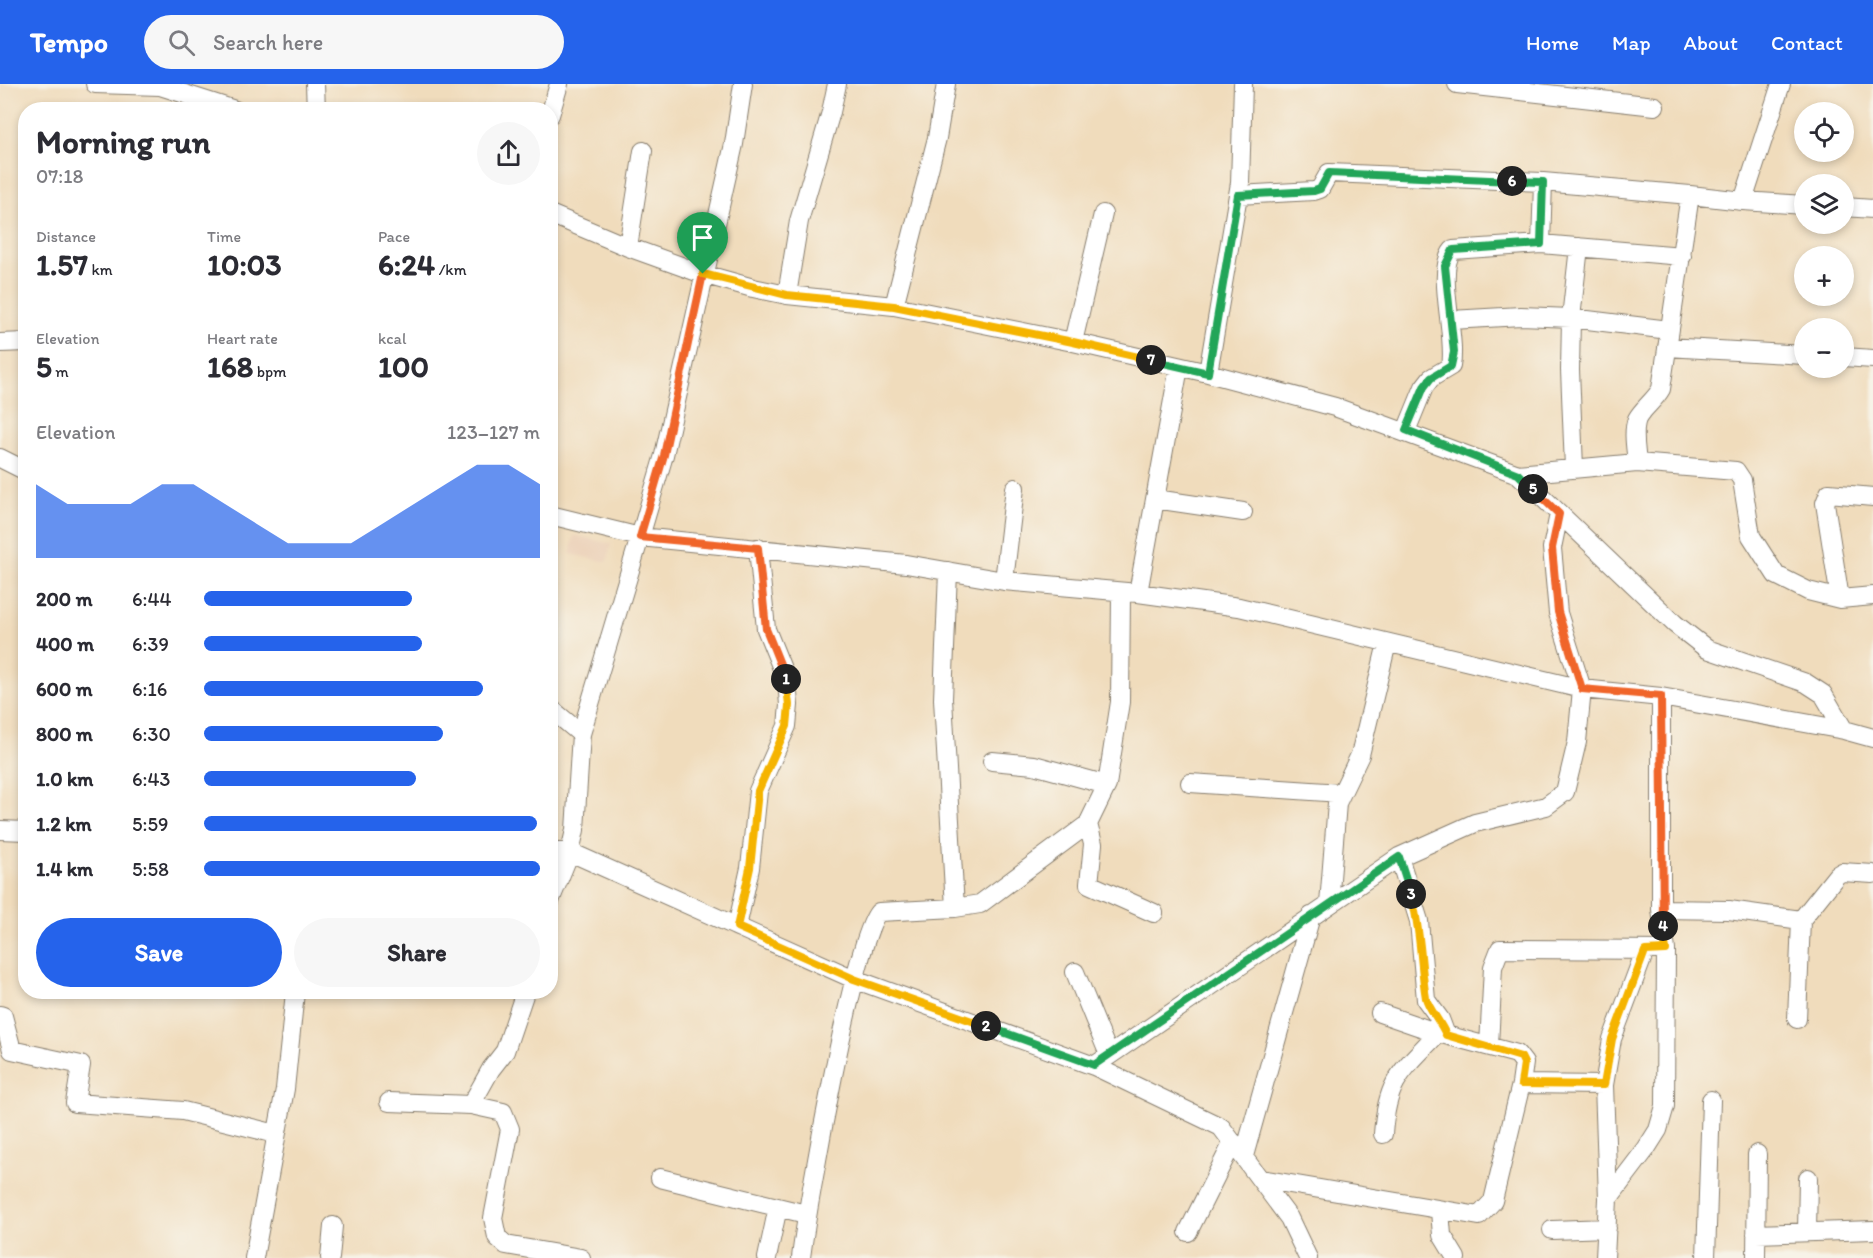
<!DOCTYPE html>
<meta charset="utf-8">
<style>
:root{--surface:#fff;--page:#f7f7f7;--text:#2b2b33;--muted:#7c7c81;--accent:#2563eb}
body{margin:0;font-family:Itim,sans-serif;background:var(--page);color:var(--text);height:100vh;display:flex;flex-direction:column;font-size:22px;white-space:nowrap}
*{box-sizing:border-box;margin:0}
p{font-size:20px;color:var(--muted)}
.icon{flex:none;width:33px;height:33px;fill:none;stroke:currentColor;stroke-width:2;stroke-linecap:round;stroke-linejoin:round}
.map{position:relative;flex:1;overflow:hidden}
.sheet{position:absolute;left:18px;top:18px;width:540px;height:897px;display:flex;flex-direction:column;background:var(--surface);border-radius:24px;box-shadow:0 3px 9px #0003}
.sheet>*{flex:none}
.fabs{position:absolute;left:1794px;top:18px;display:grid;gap:12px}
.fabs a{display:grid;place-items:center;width:60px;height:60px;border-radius:50%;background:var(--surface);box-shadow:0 3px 9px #0003;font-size:30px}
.pin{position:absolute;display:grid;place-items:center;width:51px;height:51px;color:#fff;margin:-62px -26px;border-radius:50% 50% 50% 0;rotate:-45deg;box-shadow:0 0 6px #0007}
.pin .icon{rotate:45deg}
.km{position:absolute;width:30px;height:30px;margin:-15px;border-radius:50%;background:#222;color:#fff;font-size:16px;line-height:30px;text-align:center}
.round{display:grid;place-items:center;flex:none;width:63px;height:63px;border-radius:32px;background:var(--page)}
.overview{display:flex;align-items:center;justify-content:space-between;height:102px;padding:0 18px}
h1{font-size:33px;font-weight:800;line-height:45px}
.stats{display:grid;grid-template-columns:repeat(3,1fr);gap:9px;height:102px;padding:6px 18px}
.stats div{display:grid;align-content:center}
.stats b{font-size:30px;font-weight:800}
.stats small{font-size:16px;font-weight:400}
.stats p{font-size:16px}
.chart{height:168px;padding:12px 18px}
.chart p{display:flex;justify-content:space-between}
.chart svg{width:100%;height:108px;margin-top:6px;fill:var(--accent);opacity:.7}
.cta{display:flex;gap:12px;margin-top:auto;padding:12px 18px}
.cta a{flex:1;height:69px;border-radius:36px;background:var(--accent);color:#fff;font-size:24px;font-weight:800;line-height:69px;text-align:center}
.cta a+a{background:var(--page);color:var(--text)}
ul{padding:0 18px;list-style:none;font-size:20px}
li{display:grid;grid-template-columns:96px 72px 1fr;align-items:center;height:45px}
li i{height:15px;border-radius:8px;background:var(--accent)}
header{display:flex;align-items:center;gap:36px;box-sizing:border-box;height:84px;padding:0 30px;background:var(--accent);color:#fff}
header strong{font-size:28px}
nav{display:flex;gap:33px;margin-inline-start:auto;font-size:21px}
.search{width:420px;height:54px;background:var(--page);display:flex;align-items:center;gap:15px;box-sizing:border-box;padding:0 21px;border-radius:33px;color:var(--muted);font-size:22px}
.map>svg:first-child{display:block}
</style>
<header>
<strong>Tempo</strong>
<div class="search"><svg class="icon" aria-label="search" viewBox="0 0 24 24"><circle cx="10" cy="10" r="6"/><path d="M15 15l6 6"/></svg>Search here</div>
<nav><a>Home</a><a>Map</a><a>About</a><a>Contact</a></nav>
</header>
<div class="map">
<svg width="1873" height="1174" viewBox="0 0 1873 1174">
<rect width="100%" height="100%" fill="#f7f3e8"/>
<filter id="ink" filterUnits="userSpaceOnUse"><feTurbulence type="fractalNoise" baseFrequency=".0167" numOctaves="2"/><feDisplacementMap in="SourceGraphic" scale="12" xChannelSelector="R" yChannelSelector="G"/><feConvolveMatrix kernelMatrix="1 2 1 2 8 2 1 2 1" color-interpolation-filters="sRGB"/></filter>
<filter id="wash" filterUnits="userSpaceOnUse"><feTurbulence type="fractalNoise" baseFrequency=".008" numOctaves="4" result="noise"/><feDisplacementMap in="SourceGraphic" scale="24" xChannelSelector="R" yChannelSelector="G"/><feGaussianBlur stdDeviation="1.35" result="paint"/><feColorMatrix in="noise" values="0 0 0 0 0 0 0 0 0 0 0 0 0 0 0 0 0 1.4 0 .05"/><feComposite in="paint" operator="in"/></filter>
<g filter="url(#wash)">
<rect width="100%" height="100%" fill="#f0dcbc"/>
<path fill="#ecd2b9" d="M574 451 611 460 607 478 570 470Z"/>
</g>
<g filter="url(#ink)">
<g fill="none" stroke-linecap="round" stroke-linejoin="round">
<defs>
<path id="street" d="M95 0 160 2 235 26
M315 0 316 26
M1457 0 1655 22
M550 31 559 0
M1238 111 1314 107 1320 105 1329 89 1543 98 1690 111
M1743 117 1804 121
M1844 123 1873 125
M550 130 628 163 703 190 753 204 787 211 894 222 1073 258 1208 289 1335 323 1518 390 1675 540 1707 565 1806 599 1823 610 1844 646 1873 654
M1541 160 1543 98
M628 163 643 67
M787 211 799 137 831 28 837 0
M894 222 937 54 946 0
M1451 236 1521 232 1571 234 1669 246
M1073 258 1103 130
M0 259 26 258
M1667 263 1804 271
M1844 273 1873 275
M1208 289 1240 99 1243 0
M1406 347 1424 303 1431 294 1451 282C1457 252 1435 186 1453 166L1541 160 1682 172
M0 374 26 387
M1637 379C1636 366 1632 348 1637 335 1642 325 1655 316 1661 305L1690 111 1743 117 1781 0
M1574 384 1570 286 1571 234 1579 163
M1518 390 1637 379 1736 387 1742 396 1751 452 1776 491 1808 507 1840 515 1873 512
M1155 415 1243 428
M550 431 640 453 664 371 734 60 743 0
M1004 497 1015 404
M1138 509 1179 283
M1840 515 1825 419 1829 409 1873 413
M550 624 581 650
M992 677 1034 681 1107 701
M1190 699 1341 709
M1088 740 1093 760 1089 800 1154 829
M0 746 26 747
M550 768H570L854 895 1094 982 1221 1043 1289 1134 1308 1174
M1399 773 1419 837 1426 916 1440 935 1446 951
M550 817 570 768 575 746 581 650 640 453 906 480 1004 497 1138 509 1239 523 1582 605 1661 613 1844 646
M1329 820 1337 719 1360 671 1387 559
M955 824 980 820 1088 740 1107 701 1120 618 1121 509
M1661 825 1729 826 1801 836 1837 791 1842 788 1873 790
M737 843 750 784 758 707 787 642 789 621 787 597 766 545 758 464
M1075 888 1109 971
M1380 929 1438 949 1517 970 1524 979 1521 1000
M0 931 3 932 12 966 81 981 75 1019 183 1027 276 1050
M1797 935 1801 836
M1489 962 1493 883 1500 865 1666 866
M1094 982 1399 773 1475 739 1546 722 1565 708 1577 658 1582 605 1558 529 1552 464 1559 430
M389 1018 471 1021 491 985 505 967 525 908
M471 1021 503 1028 510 1045 493 1134 497 1153 506 1161 581 1174
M1383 1050C1387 995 1402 987 1438 949
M1244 1072 1311 832
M660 1094 806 1130
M1261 1095 1479 1132 1493 1117 1521 1000 1604 1001
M1608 1115 1604 1001 1612 955 1645 867
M1440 1127 1442 1151 1456 1174
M1552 1146 1607 1144
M1188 1148 1233 1058
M1807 1148 1808 1094
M1756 1150 1873 1146
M254 1174 285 1005 295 908
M330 1174 333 1142
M767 1174 778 1123
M801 1174C806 1129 856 845 879 828L955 824 943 615 948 487
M1605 1174 1608 1115 1646 1065 1658 1046 1665 1022 1666 866 1661 825V613
M1706 1174 1711 1016
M1756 1174 1757 1070"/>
</defs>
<use href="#street" stroke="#867c6c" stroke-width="20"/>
<use href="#street" stroke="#fff" stroke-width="18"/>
</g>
</g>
<g fill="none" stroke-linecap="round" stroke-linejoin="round" filter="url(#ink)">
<defs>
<path id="split-1" d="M703 190 664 371 640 453 758 464 766 545 786 595"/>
<path id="split-2" d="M786 595 789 621 787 642 758 707 750 784 737 843 854 895 986 942"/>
<path id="split-3" d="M986 942 1094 981 1399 773 1411 810"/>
<path id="split-4" d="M1411 810C1421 845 1420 879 1426 914 1428 924 1441 938 1446 951L1521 973 1524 979 1521 1000 1604 1001 1612 955 1645 867 1666 866 1663 842"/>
<path id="split-5" d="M1533 405 1559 430 1552 464 1558 528 1582 605 1661 612 1663 842"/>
<path id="split-6" d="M1512 97 1543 98 1541 160 1453 166 1445 182 1454 268 1451 282 1431 294 1424 303 1406 346 1518 390 1533 405"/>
<path id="split-7" d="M1151 276 1208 289 1238 111 1314 107 1320 105 1329 89 1512 97"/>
<path id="split-8" d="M703 190 787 211 894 222 1073 258 1151 276"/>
</defs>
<use href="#split-1" stroke="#fff" stroke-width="12"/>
<use href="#split-2" stroke="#fff" stroke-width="12"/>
<use href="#split-3" stroke="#fff" stroke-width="12"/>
<use href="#split-4" stroke="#fff" stroke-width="12"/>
<use href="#split-5" stroke="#fff" stroke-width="12"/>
<use href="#split-6" stroke="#fff" stroke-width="12"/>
<use href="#split-7" stroke="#fff" stroke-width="12"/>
<use href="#split-8" stroke="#fff" stroke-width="12"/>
<use href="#split-1" stroke="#f0652b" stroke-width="8"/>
<use href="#split-2" stroke="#f5b400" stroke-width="8"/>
<use href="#split-3" stroke="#22a559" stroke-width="8"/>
<use href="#split-4" stroke="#f5b400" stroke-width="8"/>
<use href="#split-5" stroke="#f0652b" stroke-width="8"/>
<use href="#split-6" stroke="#22a559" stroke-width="8"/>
<use href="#split-7" stroke="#22a559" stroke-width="8"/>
<use href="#split-8" stroke="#f5b400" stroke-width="8"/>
</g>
</svg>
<div class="fabs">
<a><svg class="icon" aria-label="locate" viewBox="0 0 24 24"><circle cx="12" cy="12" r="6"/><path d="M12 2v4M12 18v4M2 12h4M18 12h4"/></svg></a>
<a><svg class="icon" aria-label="layers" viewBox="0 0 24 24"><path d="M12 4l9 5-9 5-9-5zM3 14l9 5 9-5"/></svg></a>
<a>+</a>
<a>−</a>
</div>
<div class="pin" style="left:703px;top:190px;background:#1e9e55"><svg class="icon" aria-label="arrive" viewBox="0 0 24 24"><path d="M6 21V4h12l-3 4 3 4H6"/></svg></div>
<b class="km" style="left:786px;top:595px">1</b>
<b class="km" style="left:986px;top:942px">2</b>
<b class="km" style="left:1411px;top:810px">3</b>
<b class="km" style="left:1663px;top:842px">4</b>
<b class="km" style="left:1533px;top:405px">5</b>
<b class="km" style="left:1512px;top:97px">6</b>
<b class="km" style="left:1151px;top:276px">7</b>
<section class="sheet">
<div class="overview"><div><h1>Morning run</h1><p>07:18</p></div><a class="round"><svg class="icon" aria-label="share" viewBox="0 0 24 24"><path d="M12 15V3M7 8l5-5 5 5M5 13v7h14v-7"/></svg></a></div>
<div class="stats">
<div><p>Distance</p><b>1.57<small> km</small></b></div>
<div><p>Time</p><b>10:03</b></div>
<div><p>Pace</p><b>6:24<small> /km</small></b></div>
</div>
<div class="stats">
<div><p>Elevation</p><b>5<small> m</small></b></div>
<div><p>Heart rate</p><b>168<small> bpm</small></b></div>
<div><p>kcal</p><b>100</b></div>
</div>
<div class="chart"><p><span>Elevation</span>123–127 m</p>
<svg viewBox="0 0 160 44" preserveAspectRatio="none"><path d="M0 44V14L10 22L20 22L30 22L40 14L50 14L60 22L70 30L80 38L90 38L100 38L110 30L120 22L130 14L140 6L150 6L160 14V44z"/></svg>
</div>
<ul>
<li><b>200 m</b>6:44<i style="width:62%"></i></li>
<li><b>400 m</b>6:39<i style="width:65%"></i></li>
<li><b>600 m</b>6:16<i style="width:83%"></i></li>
<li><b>800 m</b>6:30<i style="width:71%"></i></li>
<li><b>1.0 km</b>6:43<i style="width:63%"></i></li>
<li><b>1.2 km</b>5:59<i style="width:99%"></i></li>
<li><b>1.4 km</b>5:58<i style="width:100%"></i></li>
</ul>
<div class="cta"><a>Save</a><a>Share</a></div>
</section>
</div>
